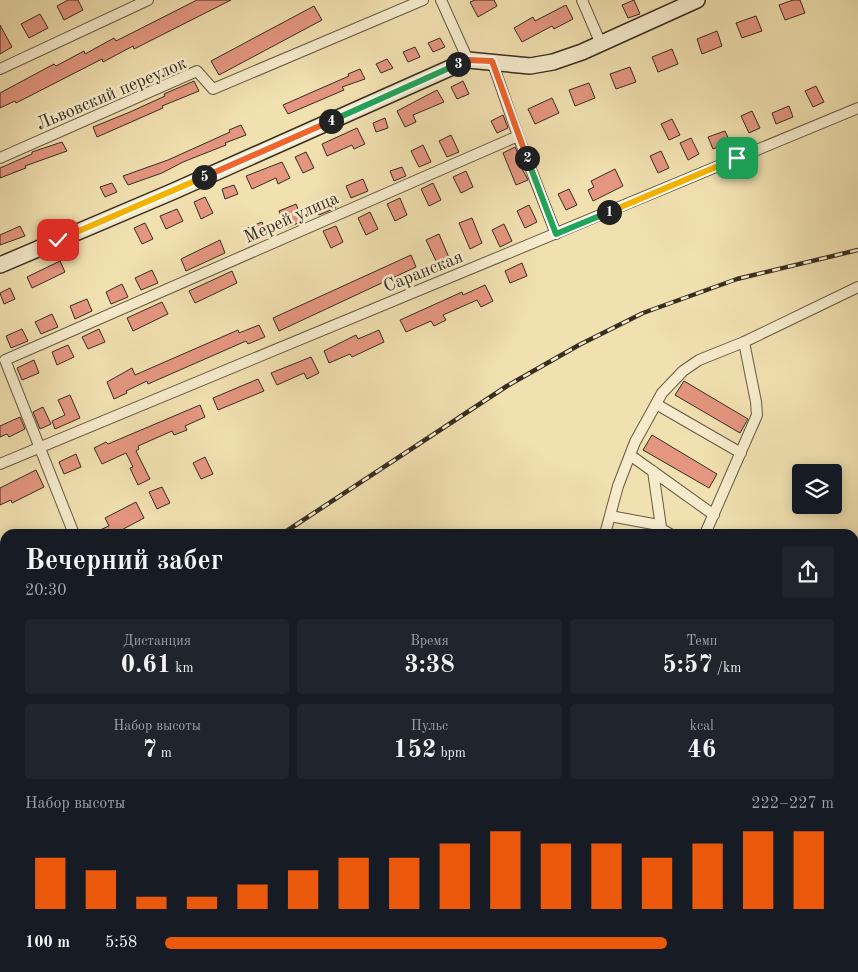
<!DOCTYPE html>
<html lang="ru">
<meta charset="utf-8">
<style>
:root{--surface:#171b24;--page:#20242c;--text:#f1f3f6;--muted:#9ea1a6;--accent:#ea580c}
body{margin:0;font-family:"Old Standard TT",serif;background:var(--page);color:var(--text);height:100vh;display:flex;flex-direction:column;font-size:19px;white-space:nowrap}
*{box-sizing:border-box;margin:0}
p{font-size:16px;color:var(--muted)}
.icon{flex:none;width:28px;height:28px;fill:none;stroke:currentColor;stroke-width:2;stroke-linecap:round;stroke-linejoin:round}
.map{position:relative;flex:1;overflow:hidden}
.details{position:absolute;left:0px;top:529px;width:859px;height:444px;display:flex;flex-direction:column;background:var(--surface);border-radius:15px 15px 0 0;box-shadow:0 2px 12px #0003}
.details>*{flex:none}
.buttons{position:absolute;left:792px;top:464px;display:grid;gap:10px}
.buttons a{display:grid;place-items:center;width:50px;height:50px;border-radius:5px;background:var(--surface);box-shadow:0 2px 12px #0003;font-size:25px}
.pin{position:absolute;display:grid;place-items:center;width:42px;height:42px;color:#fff;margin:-21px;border-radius:10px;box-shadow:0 2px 8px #0006}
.km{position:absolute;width:25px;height:25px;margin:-12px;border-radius:50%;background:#222;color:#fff;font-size:14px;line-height:25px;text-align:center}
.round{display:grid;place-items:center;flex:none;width:52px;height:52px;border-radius:5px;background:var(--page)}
.overview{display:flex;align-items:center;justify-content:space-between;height:85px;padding:0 25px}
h1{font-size:28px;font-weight:600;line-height:38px}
.figures{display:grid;grid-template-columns:repeat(3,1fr);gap:8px;height:85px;padding:5px 25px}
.figures div{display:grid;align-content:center;border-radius:5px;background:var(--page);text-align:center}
.figures b{font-size:25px;font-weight:600}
.figures small{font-size:14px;font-weight:400}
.figures p{font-size:14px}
.chart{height:140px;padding:10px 25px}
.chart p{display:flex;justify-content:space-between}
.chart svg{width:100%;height:90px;margin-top:5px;stroke:var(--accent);stroke-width:6}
ul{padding:0 25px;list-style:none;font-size:16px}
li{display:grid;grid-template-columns:80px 60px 1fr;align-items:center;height:38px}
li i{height:12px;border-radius:6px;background:var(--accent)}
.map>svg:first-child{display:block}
</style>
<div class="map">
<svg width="858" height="972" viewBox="0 0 858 972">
<rect width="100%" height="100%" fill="#f1e0b0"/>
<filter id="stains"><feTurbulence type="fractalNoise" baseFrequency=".004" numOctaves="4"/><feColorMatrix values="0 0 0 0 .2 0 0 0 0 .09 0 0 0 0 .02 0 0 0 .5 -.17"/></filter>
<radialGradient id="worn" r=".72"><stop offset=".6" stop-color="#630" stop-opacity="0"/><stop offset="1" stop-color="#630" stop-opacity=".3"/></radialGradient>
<path fill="#e49680" stroke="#382d20" d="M68 0H78L83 10 64 20 57 6Z
M197 0H231L134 49 133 46 103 62 102 59 16 103 15 101 0 108V93L54 64 56 66 84 51 85 54 114 38 116 41Z
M475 0H494L497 6 478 17 470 2Z
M634 0 640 14 628 18 622 5Z
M793 0H800L805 13 785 20 779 5Z
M566 5 573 19 554 29 552 26 522 42 514 28 533 17 535 21Z
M314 6 322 20 219 75 211 61Z
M40 14 48 28 29 38 21 24Z
M756 16 762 31 742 38 736 23Z
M0 25 12 47 0 54Z
M717 31 722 46 702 54 697 39Z
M440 38 445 47 433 52 428 43Z
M415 47 420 57 408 62 403 52Z
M672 49 678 64 658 72 652 57Z
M387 59 393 68 381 73 376 64Z
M630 67 636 82 616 89 610 74Z
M360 69 365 79 342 87 344 90 288 114 283 105 349 76 348 74Z
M194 81 199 91 162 106 163 108 97 137 93 127 130 112 165 96 164 94Z
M463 81 469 94 457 99 451 87Z
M589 83 595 98 575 106 569 90Z
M816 86 824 102 813 107 805 91Z
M437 90 444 102 413 115 416 122 405 127 397 111Z
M552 98 559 113 535 124 528 109Z
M789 106 793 117 776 124 772 113Z
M752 111 760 128 749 133 741 116Z
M503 115 508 128 497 133 491 121Z
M385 118 388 128 376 132 373 123Z
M672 119 680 135 669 140 661 124Z
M241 125 246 135 225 143 226 145 183 162 162 173 128 185 123 176 168 160 230 132 229 130Z
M357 128 365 144 354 149 352 145 327 156 322 144Z
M725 131 730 142 713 149 708 137Z
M451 135 459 152 447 157 439 141Z
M691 138 699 154 688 160 680 143Z
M62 142 67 151 25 166 26 168 0 178V168L32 154V152Z
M423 145 431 162 419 167 411 151Z
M515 147 522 164 520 165 528 180 516 185 503 153Z
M661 151 669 168 658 173 650 156Z
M306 152 314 168 303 173 295 157Z
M282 162 290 178 278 184 276 178 252 189 246 176Z
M402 167 406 176 394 181 390 171Z
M615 169 623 186 593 201 588 190 594 187 591 181Z
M466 171 473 187 461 193 453 177Z
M363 179 368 191 351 198 346 186Z
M112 183 117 192 105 197 100 187Z
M433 183 441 200 429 206 421 189Z
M234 185 238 194 225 199 222 189Z
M569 189 577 205 566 210 558 194Z
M330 196 336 208 319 215 313 203Z
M205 197 213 213 201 219 194 202Z
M400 198 407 215 395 221 387 204Z
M296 204 303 221 286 228 279 211Z
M529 205 537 222 525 228 517 211Z
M177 209 183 221 166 229 160 216Z
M370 212 378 229 366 235 358 218Z
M472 218 482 243 470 249 459 223Z
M262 222 268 235 251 242 245 229Z
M145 223 153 239 142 244 134 228Z
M504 224 512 241 500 247 492 230Z
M20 226 25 236 0 245V235Z
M336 226 343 242 331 248 323 231Z
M439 234 450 260 438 265 426 240Z
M220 240 225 253 186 271 181 259Z
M411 255 416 267 279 331 273 318Z
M60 261 65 272 32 288 27 277Z
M522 263 527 276 510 283 505 271Z
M152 270 158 283 141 290 135 278Z
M232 271 237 283 195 303 189 291Z
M122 284 128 297 111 304 106 292Z
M485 285 493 301 481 307 477 300 443 315 446 320 434 326 431 321 406 332 400 320 462 292 463 295Z
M10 288 15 299 4 304 0 293Z
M87 299 92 311 75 319 70 306Z
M162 302 168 314 133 331 127 318Z
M52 314 58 327 41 334 35 322Z
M259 325 265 337 248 344 246 341 148 384 147 381 126 391 127 393 114 399 107 382 132 368 135 375 238 330 239 333Z
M22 329 28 341 11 348 6 336Z
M99 329 105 342 88 349 82 337Z
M379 330 384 342 352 357 350 354 329 363 324 351 356 335 358 339Z
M68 345 74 357 57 365 52 352Z
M311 357 319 373 307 379 304 373 277 385 271 373Z
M34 360 39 373 22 380 17 368Z
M258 379 264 391 218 410 213 398Z
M684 381 748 419 740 433 675 395Z
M70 395 80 418 55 429 52 421 65 415 58 400Z
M200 405 205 417 185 426 187 430 174 435 172 431 138 446 139 449 136 451 150 479 138 485 130 468 133 467 126 453 102 464 94 448 106 442 108 444Z
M43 407 51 424 40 429 33 412Z
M20 417 25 429 9 437 7 434 0 437V426Z
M652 435 717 474 709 488 643 450Z
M76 454 81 467 64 474 59 462Z
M205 457 213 474 201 479 193 463Z
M36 470 44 487 12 503 11 500 0 505V488Z
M162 487 170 503 157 509 149 492Z
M136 502 144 518 114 534H91L109 526 105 518Z"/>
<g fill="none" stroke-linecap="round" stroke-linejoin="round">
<defs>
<path id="street" d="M441 0 468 60
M582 0 601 44
M0 69 148 0
M518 136 556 234
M0 158 197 71 213 89 423 0
M656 404 741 453
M630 455 714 515
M0 464 858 108
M653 471 662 534
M610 516 653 524 670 534
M74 534 5 360 518 136 492 61
M605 534 618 486 635 442 662 393 683 371 699 360 744 342 858 287
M705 534 757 415 756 402 744 342
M854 613 858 612
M0 663 5 660
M854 754 858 752
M0 854 5 851
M854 897 858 895
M554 968 555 972
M44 972 50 968
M122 972 127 968
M145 972 148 968
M676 972 682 968"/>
<path id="secondary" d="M0 265 174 191 468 60 530 66 553 62 582 52 697 0
M0 819 5 823
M450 968 465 972"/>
</defs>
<use href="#street" stroke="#665a44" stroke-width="12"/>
<use href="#secondary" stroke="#382d20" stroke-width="18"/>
<use href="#street" stroke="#f6ebcc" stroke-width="10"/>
<use href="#secondary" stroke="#f6ebcc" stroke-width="15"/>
<defs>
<path id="rail" d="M282 534 507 386 579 345 643 313 737 279 858 250
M0 718 5 715"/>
</defs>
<use href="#rail" stroke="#382d20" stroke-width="4.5"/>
<use href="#rail" stroke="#f6ebcc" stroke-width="2.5" stroke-dasharray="8" stroke-linecap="butt"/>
</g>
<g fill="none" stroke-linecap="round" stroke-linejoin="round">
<defs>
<path id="split-1" d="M609 212 737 158"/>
<path id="split-2" d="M527 158 556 234 609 212"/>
<path id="split-3" d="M458 64 468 60 492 61 527 158"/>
<path id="split-4" d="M331 121 458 64"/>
<path id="split-5" d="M204 177 331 121"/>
<path id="split-6" d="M58 240 204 177"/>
</defs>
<use href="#split-1" stroke="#fff" stroke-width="10"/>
<use href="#split-2" stroke="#fff" stroke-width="10"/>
<use href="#split-3" stroke="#fff" stroke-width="10"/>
<use href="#split-4" stroke="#fff" stroke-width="10"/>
<use href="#split-5" stroke="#fff" stroke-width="10"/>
<use href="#split-6" stroke="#fff" stroke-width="10"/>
<use href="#split-1" stroke="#f5b400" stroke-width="6"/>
<use href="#split-2" stroke="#22a559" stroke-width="6"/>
<use href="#split-3" stroke="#f0652b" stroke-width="6"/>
<use href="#split-4" stroke="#22a559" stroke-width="6"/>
<use href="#split-5" stroke="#f0652b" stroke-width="6"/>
<use href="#split-6" stroke="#f5b400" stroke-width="6"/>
</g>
<g text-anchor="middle" stroke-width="5" stroke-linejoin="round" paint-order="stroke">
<g font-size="18" fill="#382d20" stroke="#f6ebcc">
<text transform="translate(111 93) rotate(-23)" y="6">Львовский переулок</text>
<text transform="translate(291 217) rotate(-24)" y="6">Мерей улица</text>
<text transform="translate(423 271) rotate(-22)" y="6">Саранская</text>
</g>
</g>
<rect width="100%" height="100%" filter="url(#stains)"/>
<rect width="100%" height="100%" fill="url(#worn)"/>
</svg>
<div class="buttons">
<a><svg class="icon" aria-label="layers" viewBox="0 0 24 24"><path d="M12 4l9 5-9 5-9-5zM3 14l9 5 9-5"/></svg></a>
</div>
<div class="pin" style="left:737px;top:158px;background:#1e9e55"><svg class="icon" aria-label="arrive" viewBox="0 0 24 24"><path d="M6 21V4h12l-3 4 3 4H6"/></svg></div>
<div class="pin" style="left:58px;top:240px;background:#d93025"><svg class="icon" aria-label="check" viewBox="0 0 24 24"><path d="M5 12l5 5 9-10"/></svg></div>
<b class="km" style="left:609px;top:212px">1</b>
<b class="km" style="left:527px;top:158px">2</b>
<b class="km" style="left:458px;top:64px">3</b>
<b class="km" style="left:331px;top:121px">4</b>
<b class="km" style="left:204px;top:177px">5</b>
<section class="details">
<div class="overview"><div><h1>Вечерний забег</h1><p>20:30</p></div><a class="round"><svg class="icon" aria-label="share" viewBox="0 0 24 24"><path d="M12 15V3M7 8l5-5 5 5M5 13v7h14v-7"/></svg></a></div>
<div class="figures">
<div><p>Дистанция</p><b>0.61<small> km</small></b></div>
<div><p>Время</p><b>3:38</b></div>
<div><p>Темп</p><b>5:57<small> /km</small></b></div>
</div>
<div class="figures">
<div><p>Набор высоты</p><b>7<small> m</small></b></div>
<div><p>Пульс</p><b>152<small> bpm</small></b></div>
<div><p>kcal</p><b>46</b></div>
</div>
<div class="chart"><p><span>Набор высоты</span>222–227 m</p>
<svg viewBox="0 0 160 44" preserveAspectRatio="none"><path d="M5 44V19M15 44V25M25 44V38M35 44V38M45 44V32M55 44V25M65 44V19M75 44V19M85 44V12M95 44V6M105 44V12M115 44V12M125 44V19M135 44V12M145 44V6M155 44V6"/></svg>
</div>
<ul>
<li><b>100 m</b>5:58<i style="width:75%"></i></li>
</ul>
</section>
</div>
